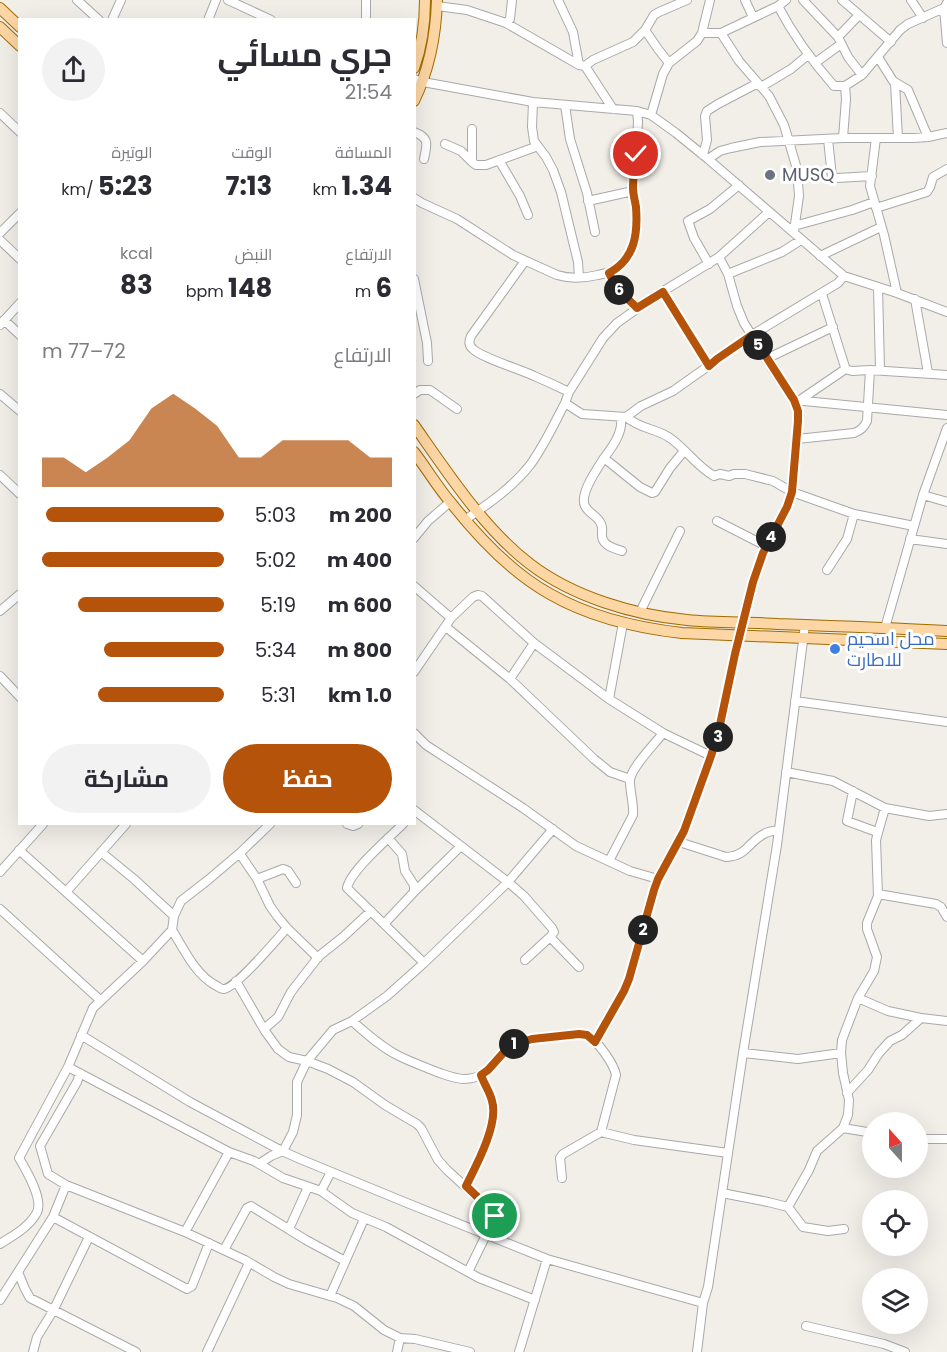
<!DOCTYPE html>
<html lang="ar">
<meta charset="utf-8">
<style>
:root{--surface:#fff;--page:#f2f2f3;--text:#2b2b33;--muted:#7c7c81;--accent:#b45309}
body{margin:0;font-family:Poppins,Cairo,sans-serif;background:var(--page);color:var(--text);direction:rtl;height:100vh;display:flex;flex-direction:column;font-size:22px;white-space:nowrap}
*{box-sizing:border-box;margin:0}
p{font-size:20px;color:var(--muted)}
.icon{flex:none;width:33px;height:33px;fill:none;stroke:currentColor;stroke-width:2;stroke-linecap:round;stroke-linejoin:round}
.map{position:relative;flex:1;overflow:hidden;direction:ltr}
.details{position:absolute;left:18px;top:18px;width:398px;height:807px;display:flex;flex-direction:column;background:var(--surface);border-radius:0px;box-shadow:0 6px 24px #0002;direction:rtl}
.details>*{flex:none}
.needle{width:39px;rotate:339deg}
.buttons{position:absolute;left:862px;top:1112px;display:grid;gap:12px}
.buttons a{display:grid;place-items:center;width:66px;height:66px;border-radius:50%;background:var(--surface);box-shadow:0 6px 24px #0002;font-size:30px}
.pin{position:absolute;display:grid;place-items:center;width:51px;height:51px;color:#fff;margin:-26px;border:3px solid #fff;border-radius:50%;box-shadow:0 2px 6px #0007}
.km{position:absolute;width:30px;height:30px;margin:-15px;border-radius:50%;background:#222;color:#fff;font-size:16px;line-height:30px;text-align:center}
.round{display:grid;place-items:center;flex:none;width:63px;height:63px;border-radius:32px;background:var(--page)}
.headline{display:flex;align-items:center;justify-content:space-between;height:102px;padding:0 24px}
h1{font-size:33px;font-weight:700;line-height:45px}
.metrics{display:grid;grid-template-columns:repeat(3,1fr);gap:9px;height:102px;padding:6px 24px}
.metrics div{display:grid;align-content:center}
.metrics b{font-size:26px;font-weight:700}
.metrics small{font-size:16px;font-weight:400}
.metrics p{font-size:16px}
.chart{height:168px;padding:12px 24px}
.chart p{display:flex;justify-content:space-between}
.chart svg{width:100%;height:108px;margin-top:6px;fill:var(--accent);opacity:.7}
.action{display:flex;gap:12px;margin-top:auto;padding:12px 24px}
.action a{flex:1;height:69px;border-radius:36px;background:var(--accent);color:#fff;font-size:24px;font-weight:700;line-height:69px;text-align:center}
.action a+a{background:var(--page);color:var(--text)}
ul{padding:0 24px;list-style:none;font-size:20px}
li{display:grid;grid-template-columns:96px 72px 1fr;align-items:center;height:45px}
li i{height:15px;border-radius:8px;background:var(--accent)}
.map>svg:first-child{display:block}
</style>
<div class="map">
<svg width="947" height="1352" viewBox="0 0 947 1352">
<rect width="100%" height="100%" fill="#f2efe9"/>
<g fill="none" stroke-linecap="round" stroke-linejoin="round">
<defs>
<path id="minor" d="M77 0 99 20
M228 0 271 20
M558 0 573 32 579 65
M745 0 753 17
M803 0 838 37 859 15
M842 0 891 42
M911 0 923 18
M437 6 467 10 506 23 579 65 585 66 613 109
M778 6C793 35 812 61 834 86H845
M944 8 947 43
M112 20 121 0
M208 20 216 0
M366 20V0
M506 23 510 19 512 0
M645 30 658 49 669 63
M702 33H721L778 6 786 0
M721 33 739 61 769 96 784 125 797 169 799 196 794 231
M838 37 848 57 862 75
M878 57 893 81 908 90 928 137
M815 63 841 44
M585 66 593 60 633 42 645 30 654 15 659 12 687 0
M414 79 423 82 533 102 637 111 651 115 676 133 708 159 844 276 897 293 947 312
M895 83 898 138
M761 87 791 69 808 55
M533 102 532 127 534 141 546 157 553 170 561 192 578 262 579 277
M565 105 570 139 587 193 595 232
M0 113 20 132
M651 115 663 74 669 63 697 41 702 33 710 0
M414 132C430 138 427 144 424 159
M843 138 846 99 845 86 862 75 900 30 908 24 944 8 947 3
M876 138 870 186 884 235 897 293
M828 139 832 177 837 178 872 176
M445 144 461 151 472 162V129
M703 155 707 140 705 116 707 111 718 104 758 83
M708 159 720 151 731 148 760 142 843 138H914L928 137 947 133
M499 160 520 196 528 215
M472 162 476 165H486L538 146
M414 198 422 203 457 219 513 255 557 275C570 279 585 278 598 275 632 269 638 241 636 211 635 203 633 195 633 187 634 166 637 144 638 122L637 111
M588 201 633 191
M876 208 927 192 930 187 933 177 947 169
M794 226 852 210 874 202
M0 233 20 213
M0 240 20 259
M820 256 881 227
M525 261 471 336C469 341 468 345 473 349 480 357 522 370 534 376 546 381 557 386 569 392
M709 264 694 238 688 221 710 209 739 185
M609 273 615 286 637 308
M728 274 782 252 801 240
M414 279 427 343 428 361
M878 287 880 370
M663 292 709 366
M915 299 928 373
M4 320 20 335
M0 325 20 303
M766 359 833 327
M845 369 852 371 870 370 947 375
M0 394 20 411
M414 394 420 390H430L457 409
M794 400 947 415
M800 400 844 370 845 367 822 294
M565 403 569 392 603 338 617 323 652 298 719 257 769 212
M621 417C623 433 613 446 604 458L640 487 652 493 655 492 670 468 684 451
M626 417C640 429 658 429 670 438 686 449 696 466 714 476L720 474 729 476 734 474H745L773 481 792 492 854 514 914 526
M797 439 854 433C860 431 864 428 867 421L870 370
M604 458C597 469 579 494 585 506 589 514 598 516 601 524 603 529 602 528 602 534 601 545 613 548 622 551
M0 475 20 494
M923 495 947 502
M465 520C488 504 513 487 530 465 544 446 554 424 565 403L582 414 626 417 641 406 673 391 752 335 838 283 844 276
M717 521 766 546
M414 538 428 521 450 502
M910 539 947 544
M827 570 847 539 854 514
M414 586 451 618 414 672
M0 611 20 594
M640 612 680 531
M451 618 473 597 478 595 482 596 534 643 609 699 663 733 711 756
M446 627 510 679 594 759 610 772 630 779
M885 628 923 495 947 428
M0 676 20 697
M510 679 534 643
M609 699 623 623
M795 701 947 722
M414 733 426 745 523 808 576 846 630 871 658 879
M786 772 833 781 885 808 929 816 947 814
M853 791 847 821 877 832
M414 810 508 882 524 896 552 928 554 932 550 937 525 960
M347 824 353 826 358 824
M403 824C389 838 351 870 347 888L424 963
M679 842 726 857C747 856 748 842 764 834 768 831 774 831 778 830
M19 850 143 961
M101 852 134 879 174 916
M240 854 257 879 270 906 277 916 287 928 318 958
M609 861 633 815C634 804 630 793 630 781 630 768 655 744 663 733
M0 872 43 824
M257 879 283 869 288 871 296 883
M66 892 126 824
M414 892 461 846
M878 894 936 904 941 907 947 917
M0 909 100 1000
M384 924 414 892V885L405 871 402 854 388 838
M172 930C184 949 195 974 215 985 218 986 220 989 223 989 233 991 279 937 287 928
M550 937 579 967
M236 981 265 1031 278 1049 289 1057 307 1061 328 1069 353 1082 385 1105 417 1124 421 1128 438 1160 447 1170 493 1212 495 1220 486 1235 468 1272
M921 1018 947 1021
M352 1021C366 1033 382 1048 399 1056 411 1062 425 1067 437 1072 446 1075 455 1079 464 1079 489 1079 493 1058 511 1046 520 1040 577 1031 587 1035 597 1040 614 1064 616 1075L601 1132 634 1140 728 1153
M264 1029 278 1017 291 992 319 956 343 937 371 911
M81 1035 190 1102 280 1150 300 1159 407 1203 547 1259 703 1303 708 1287 743 1053 777 845 805 625
M595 1042 624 991 629 979 654 890 658 879 684 831 711 756 719 734 735 654 753 582 763 553 787 507 792 492 797 439 798 411 794 400 774 371 744 323 737 306 728 274 719 257
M743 1053 798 1059 841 1053
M68 1067 229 1152 254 1161 283 1178 321 1191 352 1213 386 1227 479 1278 535 1300
M80 1073 77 1082 40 1146 48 1174 66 1185 185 1232 245 1260 274 1277 289 1284 337 1298 354 1306 384 1330 400 1338 397 1352
M847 1093 868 1070 879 1053 890 1041 902 1035 921 1018 888 1011 858 998
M843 1128 873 1133
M918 1139H947
M259 1164 271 1156 283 1151 293 1132 297 1115V1082L307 1061 333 1030 352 1021 387 996 424 963 508 882 553 829
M562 1178 560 1158 563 1154 601 1132
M466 1186C476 1166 499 1124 492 1101 490 1092 484 1084 481 1075
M321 1191 331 1172
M722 1193 768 1202 788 1207 803 1227 828 1231 844 1229
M788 1207 809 1170 817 1151 843 1128 848 1115 849 1100 843 1073 841 1053 842 1040 858 998 874 971 877 957 867 929V923L878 896 876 840 885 808
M53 1217 187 1289 192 1286 209 1243
M289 1229 308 1187
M185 1232 229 1152
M0 1244C12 1236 28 1228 36 1214 45 1201 26 1170 19 1158L68 1067 93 1008 143 961 172 930 174 916 181 901 208 880 241 852 270 824
M224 1250 247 1208 251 1206 306 1240 345 1261
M18 1272 53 1217 66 1185
M330 1296 364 1219
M0 1300 18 1272 25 1289 30 1298 136 1352
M806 1326 884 1344 905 1352
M400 1338 415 1339 470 1352
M33 1352 37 1337 53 1311 89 1237
M207 1352 249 1263
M519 1352 547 1259
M697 1352 703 1303"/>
<path id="major" d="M0 8 20 27
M0 27 20 46
M414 68C422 46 425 24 425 0
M414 101C429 70 436 34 437 0
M414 425C447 472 484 529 530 564 573 597 634 615 687 620 717 623 748 622 778 624 835 626 891 628 947 631
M414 452C427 469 438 488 452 504 479 538 512 573 550 594 590 617 637 628 682 633L947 644"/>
</defs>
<use href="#minor" stroke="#a9a9a9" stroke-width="10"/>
<use href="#major" stroke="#a06b00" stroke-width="12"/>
<use href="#minor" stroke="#fff" stroke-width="8"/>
<use href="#major" stroke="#fcd6a4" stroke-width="10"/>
</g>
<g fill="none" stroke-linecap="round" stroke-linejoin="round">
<defs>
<path id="route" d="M495 1216 493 1212 466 1186C476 1166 499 1124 492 1101 490 1092 484 1084 481 1075L488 1070 505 1051 513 1045 532 1039 579 1034 587 1035 595 1042 624 991 629 979 654 890 658 879 684 831 711 756 718 734 735 654 753 582 763 553 787 507 792 492 798 421V411L794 400 752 335 717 359 709 366 663 292 637 308C626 297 615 288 609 273 635 259 638 234 636 207 635 201 633 194 633 188 633 177 635 165 636 154"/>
</defs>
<use href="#route" stroke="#fff" stroke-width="12"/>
<use href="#route" stroke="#b45309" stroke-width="8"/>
</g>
<circle fill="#6b7280" stroke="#fff" stroke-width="2" cx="770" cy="175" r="6"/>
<circle fill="#3f7fe0" stroke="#fff" stroke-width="2" cx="835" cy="649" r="6"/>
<g text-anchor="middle" stroke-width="6" stroke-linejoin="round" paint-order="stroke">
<g font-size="18" fill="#5b616d" stroke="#fff" text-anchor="start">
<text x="782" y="181">MUSQ</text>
</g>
<g font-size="18" fill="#366cbe" stroke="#fff" text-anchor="start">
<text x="847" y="645">محل اسحيم<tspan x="847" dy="21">للاطارت</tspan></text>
</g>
</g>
</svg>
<div class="buttons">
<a><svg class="needle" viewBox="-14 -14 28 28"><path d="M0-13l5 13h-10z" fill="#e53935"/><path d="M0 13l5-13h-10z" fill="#7c7c81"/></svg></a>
<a><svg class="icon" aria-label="locate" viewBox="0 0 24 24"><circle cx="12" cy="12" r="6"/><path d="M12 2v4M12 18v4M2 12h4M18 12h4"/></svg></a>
<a><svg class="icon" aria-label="layers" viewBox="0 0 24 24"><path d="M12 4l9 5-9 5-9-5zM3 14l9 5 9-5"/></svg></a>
</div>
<div class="pin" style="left:495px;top:1216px;background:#1e9e55"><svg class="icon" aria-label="arrive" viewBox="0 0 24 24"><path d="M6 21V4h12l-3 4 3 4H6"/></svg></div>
<div class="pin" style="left:636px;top:154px;background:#d93025"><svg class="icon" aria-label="check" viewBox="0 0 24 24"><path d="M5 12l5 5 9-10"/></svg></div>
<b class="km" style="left:514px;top:1044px">1</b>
<b class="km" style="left:643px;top:930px">2</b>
<b class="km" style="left:718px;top:737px">3</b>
<b class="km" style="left:771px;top:537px">4</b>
<b class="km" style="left:758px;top:345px">5</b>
<b class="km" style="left:619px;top:290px">6</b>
<section class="details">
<div class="headline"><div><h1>جري مسائي</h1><p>21:54</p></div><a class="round"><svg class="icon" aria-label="share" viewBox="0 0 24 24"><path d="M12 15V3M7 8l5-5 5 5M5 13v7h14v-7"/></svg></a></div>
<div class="metrics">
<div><p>المسافة</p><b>1.34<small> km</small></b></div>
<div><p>الوقت</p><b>7:13</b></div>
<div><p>الوتيرة</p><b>5:23<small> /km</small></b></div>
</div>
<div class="metrics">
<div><p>الارتفاع</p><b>6<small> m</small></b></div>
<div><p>النبض</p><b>148<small> bpm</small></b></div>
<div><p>kcal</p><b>83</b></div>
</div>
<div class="chart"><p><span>الارتفاع</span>72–77 m</p>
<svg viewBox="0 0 160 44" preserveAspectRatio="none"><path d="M0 44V32L10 32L20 38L30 32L40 25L50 12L60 6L70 12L80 19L90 32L100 32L110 25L120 25L130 25L140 25L150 32L160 32V44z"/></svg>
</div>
<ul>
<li><b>200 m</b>5:03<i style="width:98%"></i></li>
<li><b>400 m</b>5:02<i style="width:100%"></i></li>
<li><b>600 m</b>5:19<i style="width:80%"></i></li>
<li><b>800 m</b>5:34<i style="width:66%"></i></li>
<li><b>1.0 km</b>5:31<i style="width:69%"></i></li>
</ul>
<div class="action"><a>حفظ</a><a>مشاركة</a></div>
</section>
</div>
